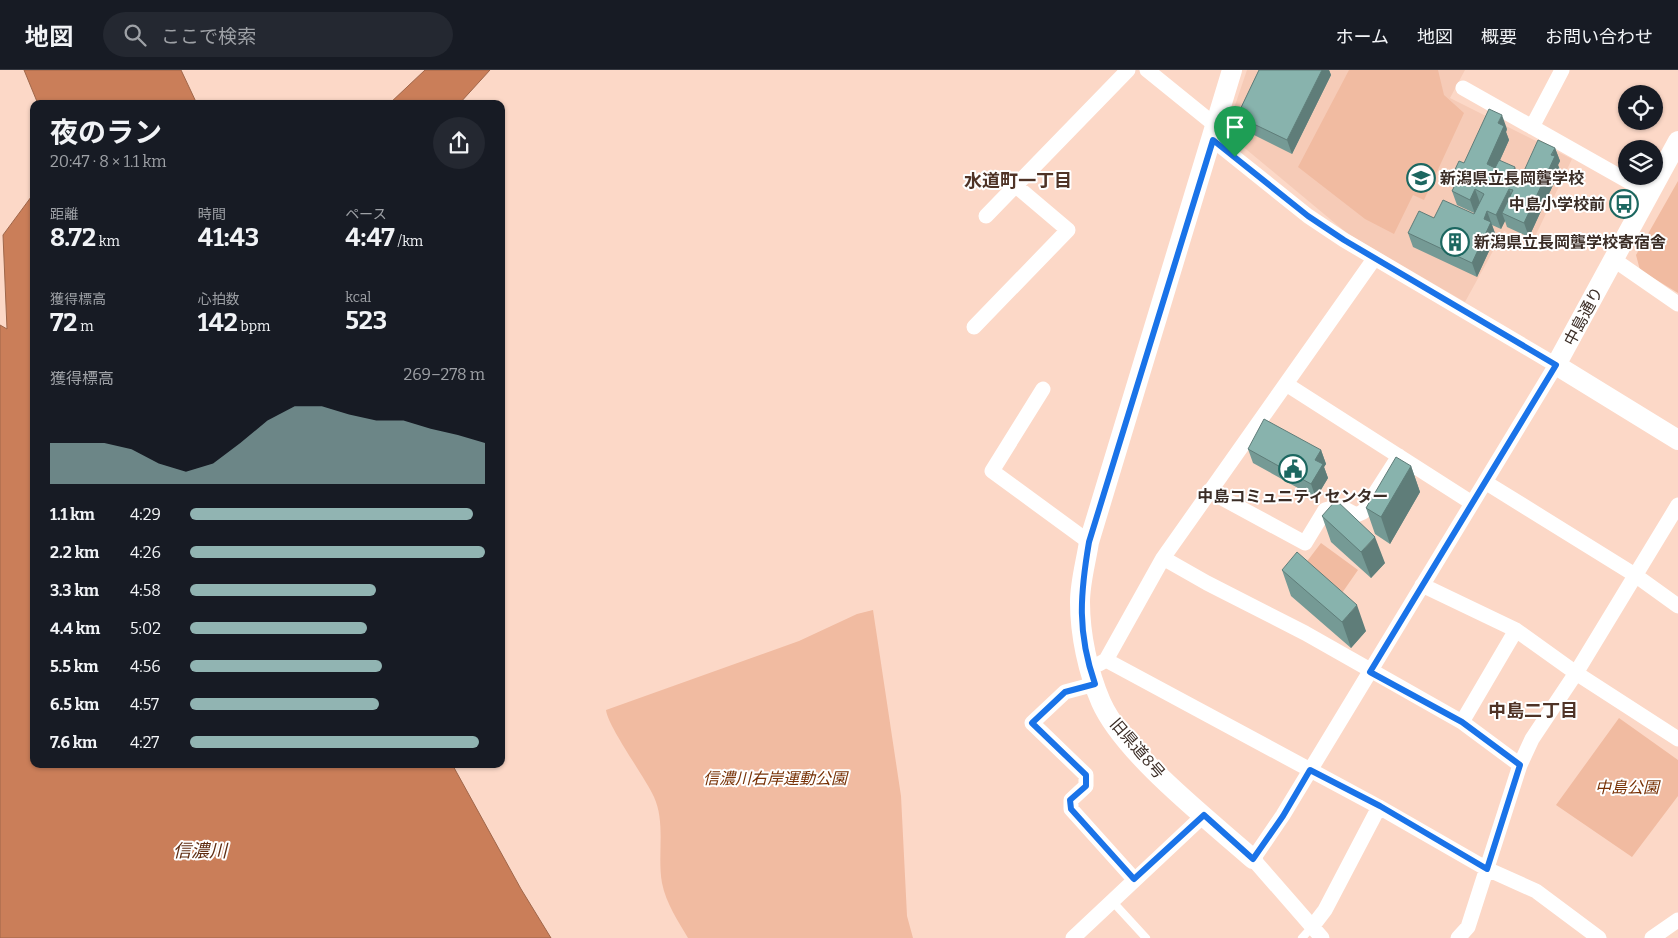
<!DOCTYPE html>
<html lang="ja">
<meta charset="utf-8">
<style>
:root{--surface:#171b24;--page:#242831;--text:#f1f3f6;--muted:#9ea1a6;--line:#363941;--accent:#91b4b2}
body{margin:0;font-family:Bitter,"Noto Sans JP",serif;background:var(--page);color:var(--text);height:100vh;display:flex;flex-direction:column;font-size:19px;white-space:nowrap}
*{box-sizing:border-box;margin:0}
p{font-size:16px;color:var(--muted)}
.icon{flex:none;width:28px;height:28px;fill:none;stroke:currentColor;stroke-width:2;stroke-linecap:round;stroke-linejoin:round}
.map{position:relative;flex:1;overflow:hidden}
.sheet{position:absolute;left:30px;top:30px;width:475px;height:668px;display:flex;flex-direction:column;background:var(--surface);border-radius:10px;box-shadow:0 1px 4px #0004}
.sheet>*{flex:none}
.fabs{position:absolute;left:1618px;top:15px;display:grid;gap:10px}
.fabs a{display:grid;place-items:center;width:45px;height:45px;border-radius:50%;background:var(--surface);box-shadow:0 1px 4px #0004;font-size:25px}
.pin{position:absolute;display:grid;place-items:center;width:42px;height:42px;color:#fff;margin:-51px -21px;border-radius:50% 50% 50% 0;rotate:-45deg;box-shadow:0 0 5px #0007}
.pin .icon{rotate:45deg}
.round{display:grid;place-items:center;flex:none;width:52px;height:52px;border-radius:26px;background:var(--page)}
.head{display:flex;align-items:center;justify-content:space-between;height:85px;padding:0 20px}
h1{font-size:28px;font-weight:700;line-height:38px}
.figures{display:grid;grid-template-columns:repeat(3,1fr);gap:8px;height:85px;padding:5px 20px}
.figures div{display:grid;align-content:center}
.figures b{font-size:25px;font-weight:700}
.figures small{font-size:14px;font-weight:400}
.figures p{font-size:14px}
.chart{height:140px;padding:10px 20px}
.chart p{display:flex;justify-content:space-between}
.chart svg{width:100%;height:90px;margin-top:5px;fill:var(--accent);opacity:.7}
ul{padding:0 20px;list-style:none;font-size:16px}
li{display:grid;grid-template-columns:80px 60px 1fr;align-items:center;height:38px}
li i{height:12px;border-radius:6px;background:var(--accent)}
header{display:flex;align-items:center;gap:30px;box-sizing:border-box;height:70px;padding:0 25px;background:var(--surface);border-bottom:1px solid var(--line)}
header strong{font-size:24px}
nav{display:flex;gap:28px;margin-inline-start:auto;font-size:18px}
.search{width:350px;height:45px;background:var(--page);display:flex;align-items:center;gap:12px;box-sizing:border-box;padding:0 18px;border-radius:28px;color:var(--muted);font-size:19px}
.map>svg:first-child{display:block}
</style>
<header>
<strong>地図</strong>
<div class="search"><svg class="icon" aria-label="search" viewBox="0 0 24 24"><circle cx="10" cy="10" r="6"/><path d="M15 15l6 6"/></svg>ここで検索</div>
<nav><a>ホーム</a><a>地図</a><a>概要</a><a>お問い合わせ</a></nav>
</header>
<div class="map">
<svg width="1678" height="868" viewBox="0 0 1678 868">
<rect width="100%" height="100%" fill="#fcd8c7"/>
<path fill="#f6cbb7" d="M1247 0H1465L1450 28 1572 89 1531 175 1504 161 1465 232 1348 164 1235 70 1229 53Z"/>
<path fill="#f1bba1" d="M1349 0H1438L1444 25 1464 43 1424 130 1413 125 1394 164 1365 149 1298 97Z
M1678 111V223L1640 200 1636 185Z
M1321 473 1358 500 1342 523 1305 494Z
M873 540 901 726 907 846 913 868H688C678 851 666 833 662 813 657 785 666 753 654 727 645 707 608 657 606 640L799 571 857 544Z
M1619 648 1678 690V726L1632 787 1556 735Z"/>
<path fill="#ca7e59" stroke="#9f664a" d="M24 0H181L197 34H38Z
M425 0H490L459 34H389Z
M34 123V694H452L521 819 551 868H0V255L7 259 3 165Z"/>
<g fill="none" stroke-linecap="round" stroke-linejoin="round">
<path stroke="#fff" stroke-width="8" d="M1112 831 1146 868
M1302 868 1312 857"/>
<path stroke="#fff" stroke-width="15" d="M1147 0 1215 55
M1463 18 1649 123
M1532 57 1562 0
M1213 70 1308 146 1344 170 1556 295 1283 745 1253 789 1322 868
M986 146 1128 0
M1613 189 1678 234
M974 257 1068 160 1016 116
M1286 314 1472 433
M1043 319 992 401 1089 472
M1485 412 1635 505 1678 536
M1209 421 1305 473 1325 440 1339 436 1356 445 1363 442 1399 386
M1163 488 1207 513 1305 563 1462 652 1520 695
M1422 515 1516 560 1576 603 1678 669
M1106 590 1379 737 1487 799 1536 821 1599 868
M1099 594 1106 590 1163 488 1374 189
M1095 614 1065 622 1032 653 1086 705V716L1071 730V739L1134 809
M1462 652 1516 560
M1312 857 1325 840 1379 737
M1073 868 1204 745
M1458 868 1468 857 1520 695 1532 669 1576 603 1678 435
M1652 868 1678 850"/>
<path stroke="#fff" stroke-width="20" d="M1232 0 1089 472C1086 492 1080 512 1080 532 1080 565 1088 602 1101 632 1124 684 1209 750 1253 789
M1678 71 1556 295 1678 370"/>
</g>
<path fill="#759a95" d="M1259 0H1329L1331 5 1292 84 1242 59 1237 46Z
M1507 59 1506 62 1509 70 1500 90 1519 110 1555 78 1560 91 1558 95 1560 100 1529 167 1507 157 1505 151 1501 159 1492 155 1496 166 1477 207 1413 177 1408 163 1434 148 1474 144V143L1457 135 1452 121 1454 117 1451 108 1464 93Z
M1248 379 1321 380 1326 394 1324 397 1328 408 1316 428 1253 393Z
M1411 396 1420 422 1390 474 1375 464 1366 438Z
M1322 446 1385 493 1371 508 1331 472Z
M1282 500 1366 561 1351 578 1291 526Z"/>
<path fill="#5f7d79" d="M1322 0H1329L1331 5 1292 84 1287 70Z
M1502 45 1507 59 1506 62 1509 70 1492 108 1487 94 1498 53Z
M1555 78 1560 91 1558 95 1560 100 1529 167 1524 153Z
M1515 97 1520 111 1515 121 1510 107Z
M1475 119 1480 133 1475 144 1470 130Z
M1509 119 1514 132 1502 143 1505 151 1501 159 1496 145Z
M1487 141 1496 166 1477 207 1472 193 1484 149Z
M1321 380 1326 394 1324 397 1328 408 1316 428 1311 414 1315 390Z
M1411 396 1420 422 1390 474 1381 447Z
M1375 467 1385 493 1371 508 1361 482Z
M1357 535 1366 561 1351 578 1342 552Z"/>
<path fill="#88b3ad" stroke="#5f7d79" d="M1259 0H1322L1287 70 1237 46Z
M1489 39 1502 45 1498 53 1504 56 1487 94 1495 98 1499 90 1515 97 1510 107 1519 112 1538 70 1555 78 1551 85 1555 86 1524 153 1502 143 1513 120 1509 119 1496 145 1487 141 1484 149 1491 152 1472 193 1408 163 1419 141 1434 148 1443 130 1474 144 1484 124 1475 119 1470 130 1452 121 1457 111 1451 108 1459 91 1464 93Z
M1264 349 1321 380 1315 390 1323 394 1311 414 1248 379Z
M1396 387 1411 396 1381 447 1366 438Z
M1336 430 1375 467 1361 482 1322 446Z
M1297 482 1357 535 1342 552 1282 500Z"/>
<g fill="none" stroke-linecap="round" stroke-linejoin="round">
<defs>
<path id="route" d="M1213 70 1308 146 1344 170 1556 295 1370 602 1462 652 1520 695 1487 799 1380 736 1310 700 1283 746 1253 789 1204 745 1134 809 1071 739 1070 730 1086 716V705L1032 653 1065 622 1095 614C1077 562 1080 525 1089 472Z"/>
</defs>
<use href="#route" stroke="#fff" stroke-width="10"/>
<use href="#route" stroke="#1a73e8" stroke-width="6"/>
</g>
<defs>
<symbol id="school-ring" viewBox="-11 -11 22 22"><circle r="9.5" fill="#fff" stroke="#1c6760" stroke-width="1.5"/><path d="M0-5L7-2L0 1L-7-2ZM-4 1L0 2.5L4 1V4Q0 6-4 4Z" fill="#1c6760"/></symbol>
<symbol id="bus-ring" viewBox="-11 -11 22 22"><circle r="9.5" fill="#fff" stroke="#1c6760" stroke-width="1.5"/><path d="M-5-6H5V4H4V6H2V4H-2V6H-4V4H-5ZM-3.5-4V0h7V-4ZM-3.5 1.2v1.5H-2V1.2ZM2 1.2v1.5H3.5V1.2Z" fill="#1c6760"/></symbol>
<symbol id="building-ring" viewBox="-11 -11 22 22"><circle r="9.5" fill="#fff" stroke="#1c6760" stroke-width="1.5"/><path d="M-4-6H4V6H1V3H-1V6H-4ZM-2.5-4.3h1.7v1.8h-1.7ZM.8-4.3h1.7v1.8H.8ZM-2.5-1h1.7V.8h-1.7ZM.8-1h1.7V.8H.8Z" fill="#1c6760"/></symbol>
<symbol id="civic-ring" viewBox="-11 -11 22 22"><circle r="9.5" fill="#fff" stroke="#1c6760" stroke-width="1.5"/><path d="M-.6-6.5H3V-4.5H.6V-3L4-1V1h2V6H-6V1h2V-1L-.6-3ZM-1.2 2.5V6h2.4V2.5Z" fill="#1c6760"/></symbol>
</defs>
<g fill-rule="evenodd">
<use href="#school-ring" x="1405" y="92" width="32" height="32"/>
<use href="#bus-ring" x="1608" y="118" width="32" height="32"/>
<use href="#building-ring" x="1439" y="156" width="32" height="32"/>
<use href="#civic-ring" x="1277" y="383" width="32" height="32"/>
</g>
<g text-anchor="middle" stroke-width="4" stroke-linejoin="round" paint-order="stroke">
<g font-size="16" font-weight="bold" fill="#3b2d26" stroke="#fff" text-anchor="start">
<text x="1440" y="114">新潟県立長岡聾学校</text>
<text x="1605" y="140" text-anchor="end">中島小学校前</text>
<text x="1474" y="178">新潟県立長岡聾学校寄宿舎</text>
<text x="1293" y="432" text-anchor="middle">中島コミュニティセンター</text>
</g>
<g font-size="16" fill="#3b2d26" stroke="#fff">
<text transform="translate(1583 246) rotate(-62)" y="6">中島通り</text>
<text transform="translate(1138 678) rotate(49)" y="6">旧県道8号</text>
</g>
<g font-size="16" font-style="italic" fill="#783206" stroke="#fff">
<text x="775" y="714">信濃川右岸運動公園</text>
<text x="1627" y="723">中島公園</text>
</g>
<g font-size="18" font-weight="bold" fill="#4f3326" stroke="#fff">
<text x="1018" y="117">水道町一丁目</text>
<text x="1533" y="647">中島二丁目</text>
</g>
<g font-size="18" font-style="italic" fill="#602e13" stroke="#fff">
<text x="200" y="787">信濃川</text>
</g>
</g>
</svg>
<div class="fabs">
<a><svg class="icon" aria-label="locate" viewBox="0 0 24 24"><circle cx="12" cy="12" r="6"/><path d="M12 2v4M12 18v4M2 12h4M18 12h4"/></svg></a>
<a><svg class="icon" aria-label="layers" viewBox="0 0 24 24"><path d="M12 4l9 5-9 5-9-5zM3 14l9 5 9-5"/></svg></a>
</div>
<div class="pin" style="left:1235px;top:87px;background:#1e9e55"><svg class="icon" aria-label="arrive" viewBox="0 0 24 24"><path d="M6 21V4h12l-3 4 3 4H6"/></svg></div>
<section class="sheet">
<div class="head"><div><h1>夜のラン</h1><p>20:47 · 8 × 1.1 km</p></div><a class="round"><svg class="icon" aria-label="share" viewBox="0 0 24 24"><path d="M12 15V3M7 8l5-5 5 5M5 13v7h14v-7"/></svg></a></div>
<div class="figures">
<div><p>距離</p><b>8.72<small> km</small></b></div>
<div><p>時間</p><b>41:43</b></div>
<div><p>ペース</p><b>4:47<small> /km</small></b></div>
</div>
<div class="figures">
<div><p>獲得標高</p><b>72<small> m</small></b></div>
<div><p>心拍数</p><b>142<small> bpm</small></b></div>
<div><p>kcal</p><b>523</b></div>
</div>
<div class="chart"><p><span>獲得標高</span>269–278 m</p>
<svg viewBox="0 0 160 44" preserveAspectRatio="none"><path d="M0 44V24L10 24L20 24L30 27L40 34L50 38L60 34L70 24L80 13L90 6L100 6L110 10L120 13L130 13L140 17L150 20L160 24V44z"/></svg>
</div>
<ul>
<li><b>1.1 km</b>4:29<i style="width:96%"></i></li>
<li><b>2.2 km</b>4:26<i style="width:100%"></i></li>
<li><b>3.3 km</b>4:58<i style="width:63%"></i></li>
<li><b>4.4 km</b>5:02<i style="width:60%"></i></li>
<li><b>5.5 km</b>4:56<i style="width:65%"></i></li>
<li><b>6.5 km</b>4:57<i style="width:64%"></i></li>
<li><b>7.6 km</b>4:27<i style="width:98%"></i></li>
</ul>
</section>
</div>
